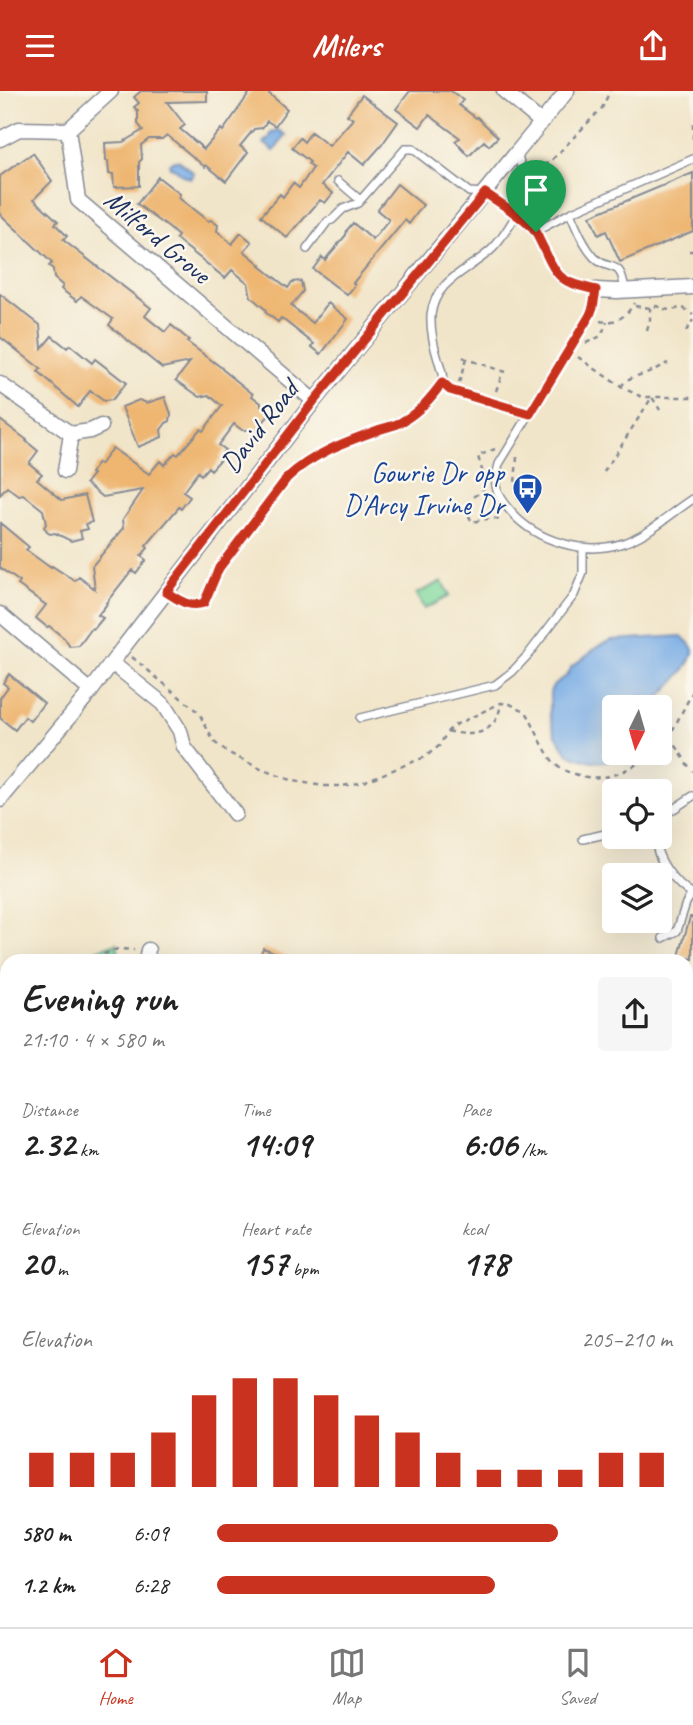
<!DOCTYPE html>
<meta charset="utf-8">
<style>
:root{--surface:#fff;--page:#f6f6f6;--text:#222;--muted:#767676;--line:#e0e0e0;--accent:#c8321e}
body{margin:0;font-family:Caveat,sans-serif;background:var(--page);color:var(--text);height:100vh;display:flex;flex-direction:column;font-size:26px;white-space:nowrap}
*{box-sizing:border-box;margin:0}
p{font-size:23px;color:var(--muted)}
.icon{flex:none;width:38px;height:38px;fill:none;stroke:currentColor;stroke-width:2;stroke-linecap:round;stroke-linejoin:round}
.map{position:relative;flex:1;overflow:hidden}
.details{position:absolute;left:0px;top:863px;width:693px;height:674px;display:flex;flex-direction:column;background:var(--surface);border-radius:21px 21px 0 0;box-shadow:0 7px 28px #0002}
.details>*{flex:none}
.needle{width:46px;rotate:185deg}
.buttons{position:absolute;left:602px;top:604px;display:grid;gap:14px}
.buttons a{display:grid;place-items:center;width:70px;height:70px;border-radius:7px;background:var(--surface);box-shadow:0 7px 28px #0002;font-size:35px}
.pin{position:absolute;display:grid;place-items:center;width:60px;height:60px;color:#fff;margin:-72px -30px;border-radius:50% 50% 50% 0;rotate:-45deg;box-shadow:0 0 7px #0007}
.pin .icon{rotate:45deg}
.round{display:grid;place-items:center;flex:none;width:74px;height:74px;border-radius:7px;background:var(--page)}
.headline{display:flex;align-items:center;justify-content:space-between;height:119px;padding:0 21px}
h1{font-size:38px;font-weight:800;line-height:52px}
.metrics{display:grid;grid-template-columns:repeat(3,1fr);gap:10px;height:119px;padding:7px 21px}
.metrics div{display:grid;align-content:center}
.metrics b{font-size:35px;font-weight:800}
.metrics small{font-size:19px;font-weight:400}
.metrics p{font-size:19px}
.chart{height:196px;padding:14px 21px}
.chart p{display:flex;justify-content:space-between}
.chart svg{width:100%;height:126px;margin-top:7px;stroke:var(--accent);stroke-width:6}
ul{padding:0 21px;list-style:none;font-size:23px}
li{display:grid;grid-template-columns:112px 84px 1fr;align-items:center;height:52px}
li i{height:18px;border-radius:9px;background:var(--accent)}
header{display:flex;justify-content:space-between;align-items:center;height:91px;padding:0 21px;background:var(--accent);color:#fff;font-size:32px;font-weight:800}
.dock{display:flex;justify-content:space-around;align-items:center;height:98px;border-top:2px solid var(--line);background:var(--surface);font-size:19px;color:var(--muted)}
.dock a{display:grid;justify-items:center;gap:4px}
.dock .on{color:var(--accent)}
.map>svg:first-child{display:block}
</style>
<header><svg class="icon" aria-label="menu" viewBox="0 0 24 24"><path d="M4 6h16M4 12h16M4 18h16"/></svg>Milers<svg class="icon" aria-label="share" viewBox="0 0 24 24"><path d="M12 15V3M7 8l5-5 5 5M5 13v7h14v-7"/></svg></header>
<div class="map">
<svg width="693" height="1536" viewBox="0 0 693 1536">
<rect width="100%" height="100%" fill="#fbf7ec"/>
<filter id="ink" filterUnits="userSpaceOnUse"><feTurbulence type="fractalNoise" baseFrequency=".0143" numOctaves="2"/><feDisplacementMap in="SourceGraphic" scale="14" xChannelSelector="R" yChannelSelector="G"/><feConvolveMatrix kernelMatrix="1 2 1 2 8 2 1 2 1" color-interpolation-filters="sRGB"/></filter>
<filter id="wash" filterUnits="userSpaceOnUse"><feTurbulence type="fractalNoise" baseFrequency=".00686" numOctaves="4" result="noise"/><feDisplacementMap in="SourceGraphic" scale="28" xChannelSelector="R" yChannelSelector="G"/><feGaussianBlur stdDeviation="1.57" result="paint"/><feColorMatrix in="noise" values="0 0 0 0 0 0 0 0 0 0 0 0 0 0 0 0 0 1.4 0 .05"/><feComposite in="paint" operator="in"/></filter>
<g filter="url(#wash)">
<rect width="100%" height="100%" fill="#f1e5c9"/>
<path fill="#80d99d" stroke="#4e847e" stroke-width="2" d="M442 490 449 505 424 518 416 503Z
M117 852 119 865 105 870H63Z"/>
<path fill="#78ace5" stroke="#4a6ea2" stroke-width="2" d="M279 39 286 44 274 60 264 52 266 49 268 50 272 41Z
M179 69 194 82 191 87 183 85 176 78 170 76 169 73 172 70Z
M682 545C685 549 692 554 693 559 693 579 660 601 652 616H614V662H618L609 670 592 671 569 664 556 644 550 623V600L554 593 567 584 570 577 598 555 611 549Z"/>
<g id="blocks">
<path fill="#eeb671" d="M141 0H207V10L167 11 185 34 180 38 204 58 221 38 223 40 251 0H266L287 18 275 35 267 30 262 37 254 38 240 55 248 61 226 90 206 74 205 76 167 44 162 48H149L141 54 142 68 139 71V95L114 96 113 83H109L108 70H106L105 52 123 51 143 39 138 33V20L134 16 139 12 134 6Z
M410 0H451L463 9 459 14 476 27 477 26 498 46 489 55 484 50 469 65 455 50 460 47 429 24 420 36 396 18Z
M362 4 398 31 381 55 364 74 348 61 322 94 333 102 325 112 320 109 287 147 261 125 280 103 283 106 293 92 299 97 313 77 308 73 310 71 292 57 300 47 304 51 311 41 329 55 353 28 347 24Z
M33 62 52 90 34 108 58 130 55 133 67 145 63 149 151 217 145 225 165 241 171 234 189 249 187 251 222 277V278L253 303 252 305 261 312V315L270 323 254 342 250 339H242L234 333 218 354 225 359 219 366 221 368 211 379 208 376 201 384 198 381 183 401 190 406 181 418 179 416 146 455 148 457 141 465 146 469 136 482 132 479 106 512 107 513 98 524 103 527 94 538 92 537 79 555 70 556 64 547 49 535 47 536 36 527 46 514 18 494 20 491 0 477V432L29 456 26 459 51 477 52 475 75 490 79 486 95 498 92 475 124 437 123 428 143 399 103 406 86 392 93 383 91 382 98 372 100 374 112 357 149 383 160 370 164 374 175 362 178 364 200 338 203 340 222 315 209 304 200 306 176 289 190 271 162 277 109 234 113 228 81 205 77 210 61 198 63 195 54 187 53 178 49 175 52 172 0 123V85Z
M693 82V140L620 171 606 140 598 144 590 125Z
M158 86 180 103 179 107 208 130 211 129 218 134 217 140 232 153 241 142 252 151 244 160 261 174 260 175 288 197 292 191 301 190 303 200 291 215 313 232 328 212 348 228 321 263 312 256 314 253 281 227 278 231 265 221 266 219 251 206 248 192 232 179 225 187 176 148 178 145 169 137 137 113Z
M397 93 423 114 409 133 405 129 353 192 355 194 347 204 313 178 322 166 325 169 329 164 346 144 347 139 353 132 373 149 389 129 377 119Z
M0 203 40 234 42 257 52 245 67 257 70 254 92 272 95 268 126 292 112 309 104 310 90 300 78 316 38 281 41 278 0 246Z
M165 306 171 323 170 330 166 332 161 339 162 346 138 356 122 316 139 309 147 312Z
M0 329 27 349 26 350 38 360 29 372 42 383 37 388 62 409 85 404 92 431 86 433 88 438 80 440 82 447 71 450 55 442 50 443 47 441 44 436 46 433 43 419 24 404 19 405 7 396 0 404Z
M9 583 44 612 30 630 25 626 15 639 0 627V607L8 596 3 592Z
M690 826H693V868L679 865Z
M263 857 294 868 293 870H258Z"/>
</g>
</g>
<g filter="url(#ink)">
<use href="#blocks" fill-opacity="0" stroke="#868a94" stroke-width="2"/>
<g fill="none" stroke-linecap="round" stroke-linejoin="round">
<defs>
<path id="lane" d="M517 62C526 88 532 113 535 141
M338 90 360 109
M570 122C576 136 583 154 594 166 610 183 620 165 625 199
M535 141 570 122 693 68
M307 158 328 130 332 129 343 118 358 112 405 58H413L469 101 485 102 526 131 535 141 553 178 560 187 575 194 596 199 593 216 590 224 499 373C497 382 494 390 497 399 499 408 506 415 512 422 537 450 583 464 620 453 647 445 670 423 693 408
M442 292C444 283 441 280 439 272 434 256 430 240 431 224 435 189 468 180 491 159 501 150 509 136 516 124
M442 292 450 299 530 323
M166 501C179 510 188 517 204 512L219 477 287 387C313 363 345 350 378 339 390 335 402 332 413 324 425 316 433 304 442 292
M360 627 495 594 512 581 527 565 574 504 583 482V457
M660 732 669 721 693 705
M656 746C654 767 675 793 693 804
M583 748 614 741
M663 847 677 840 686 812 691 804"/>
<path id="street" d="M504 0 541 31
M68 39 111 0
M0 48 19 38 68 39 78 109 314 310
M596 199 617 200 693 196
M0 293 71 343
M65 380 71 343 90 340 101 335
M0 523 91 600
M112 572 163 613 180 640 184 656 235 723
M0 709 91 600 122 558 314 310 567 0
M146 870 148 859
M0 997 7 996
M0 1131 7 1137
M686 1362 693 1354
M686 1382 693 1389
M533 1530 541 1536
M14 1536 20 1530"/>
<path id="secondary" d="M0 1394 7 1399
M167 1530 175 1536"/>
</defs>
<use href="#lane" stroke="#868a94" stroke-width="10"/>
<use href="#street" stroke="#868a94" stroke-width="17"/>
<use href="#secondary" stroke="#868a94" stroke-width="22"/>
<path stroke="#868a94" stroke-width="2.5" stroke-dasharray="5 5" stroke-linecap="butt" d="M693 33V48
M536 80 550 71 602 17 610 0
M689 160H693
M635 215 650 217 657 215C666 220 672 220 682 216L693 224
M600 230C616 233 626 226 634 212
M647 240 650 229V217
M686 240 693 229
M586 252 601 245 607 231
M463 266 466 268 505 281
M578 266 621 296 642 306H693
M459 292 466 268
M621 296C627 286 635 286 646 282 654 279 661 275 668 272
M496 300 503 280
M495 358 478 365C480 374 487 390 483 399 479 406 479 401 474 406 470 410 468 415 463 420L469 425 472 431 491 427 497 428 501 432
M517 366 515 393 520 414
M604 381 652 306 660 319
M132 566 199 622 214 651 227 661 263 679 293 690 324 695H343L363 691 425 666 439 655 448 640 455 634 501 612 510 613 523 619 528 624C535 638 546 663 555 673 561 679 567 681 575 683 603 693 630 680 652 662
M448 640C474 647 496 643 501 613
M668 648C682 657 682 670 693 680
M660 655 668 648 693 600
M85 870 118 858 134 859
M0 899 7 896
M412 1536 417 1530"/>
<use href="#lane" stroke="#fff" stroke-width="7"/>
<use href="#street" stroke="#fff" stroke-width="14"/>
<use href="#secondary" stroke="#fce5cf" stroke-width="19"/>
</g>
</g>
<g fill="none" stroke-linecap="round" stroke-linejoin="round" filter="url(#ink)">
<defs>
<path id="route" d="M485 102C501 113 520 124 533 138 538 144 540 151 544 158 558 189 562 191 596 199L593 216 590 224 530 323 450 299 442 292C431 307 420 320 403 330 396 335 386 336 378 339 345 351 312 363 287 387L219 477 204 512C188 517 179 509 166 501L314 310Z"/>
</defs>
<use href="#route" stroke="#fff" stroke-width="14"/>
<use href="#route" stroke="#c8321e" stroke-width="9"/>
</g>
<defs>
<symbol id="bus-pin" viewBox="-11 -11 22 30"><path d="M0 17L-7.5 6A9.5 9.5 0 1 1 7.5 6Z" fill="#1a4fb4" stroke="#fbf7ec"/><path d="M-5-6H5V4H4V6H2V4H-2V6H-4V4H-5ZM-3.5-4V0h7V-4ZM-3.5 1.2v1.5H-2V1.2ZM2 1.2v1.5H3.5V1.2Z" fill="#fff"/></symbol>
</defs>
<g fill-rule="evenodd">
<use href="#bus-pin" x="510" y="380" width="35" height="47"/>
</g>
<g text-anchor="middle" stroke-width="5" stroke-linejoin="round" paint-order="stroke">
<g font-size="28" fill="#1b2f5e" stroke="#fbf7ec">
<text transform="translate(158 145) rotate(40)" y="10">Milford Grove</text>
<text transform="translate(259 335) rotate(-52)" y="10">David Road</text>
</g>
<g font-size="28" fill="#164399" stroke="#fbf7ec" text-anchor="end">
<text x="504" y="391">Gowrie Dr opp<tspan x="504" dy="32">D'Arcy Irvine Dr</tspan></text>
</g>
</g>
</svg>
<div class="buttons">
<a><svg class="needle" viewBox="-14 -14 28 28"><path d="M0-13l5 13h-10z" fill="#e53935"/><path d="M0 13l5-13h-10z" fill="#767676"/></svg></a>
<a><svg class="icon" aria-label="locate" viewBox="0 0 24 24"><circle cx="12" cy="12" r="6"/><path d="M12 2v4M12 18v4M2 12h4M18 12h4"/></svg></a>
<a><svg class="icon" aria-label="layers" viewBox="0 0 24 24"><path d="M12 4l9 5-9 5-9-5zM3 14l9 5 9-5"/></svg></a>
</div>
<div class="pin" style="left:536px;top:141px;background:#1e9e55"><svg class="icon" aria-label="arrive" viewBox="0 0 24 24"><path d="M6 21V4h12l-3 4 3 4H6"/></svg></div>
<section class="details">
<div class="headline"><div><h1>Evening run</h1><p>21:10 · 4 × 580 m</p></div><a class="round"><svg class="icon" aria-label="share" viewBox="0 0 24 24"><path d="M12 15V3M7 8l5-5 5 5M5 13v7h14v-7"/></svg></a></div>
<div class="metrics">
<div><p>Distance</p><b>2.32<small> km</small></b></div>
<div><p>Time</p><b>14:09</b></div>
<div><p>Pace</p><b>6:06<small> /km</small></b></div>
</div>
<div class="metrics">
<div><p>Elevation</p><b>20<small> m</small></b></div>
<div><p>Heart rate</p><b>157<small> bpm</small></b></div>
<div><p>kcal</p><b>178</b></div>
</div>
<div class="chart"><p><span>Elevation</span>205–210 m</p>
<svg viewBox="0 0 160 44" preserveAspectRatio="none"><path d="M5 44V32M15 44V32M25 44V32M35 44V25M45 44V12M55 44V6M65 44V6M75 44V12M85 44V19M95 44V25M105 44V32M115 44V38M125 44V38M135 44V38M145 44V32M155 44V32"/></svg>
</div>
<ul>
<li><b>580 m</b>6:09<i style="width:75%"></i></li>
<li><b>1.2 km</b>6:28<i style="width:61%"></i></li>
</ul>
</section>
</div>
<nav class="dock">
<a class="on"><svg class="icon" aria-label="home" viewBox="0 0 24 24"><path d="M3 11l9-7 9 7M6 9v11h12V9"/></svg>Home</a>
<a><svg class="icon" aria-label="map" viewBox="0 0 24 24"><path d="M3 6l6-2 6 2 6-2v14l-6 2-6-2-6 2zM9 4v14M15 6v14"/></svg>Map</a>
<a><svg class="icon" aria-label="saved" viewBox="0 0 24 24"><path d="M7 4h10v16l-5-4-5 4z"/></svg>Saved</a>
</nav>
